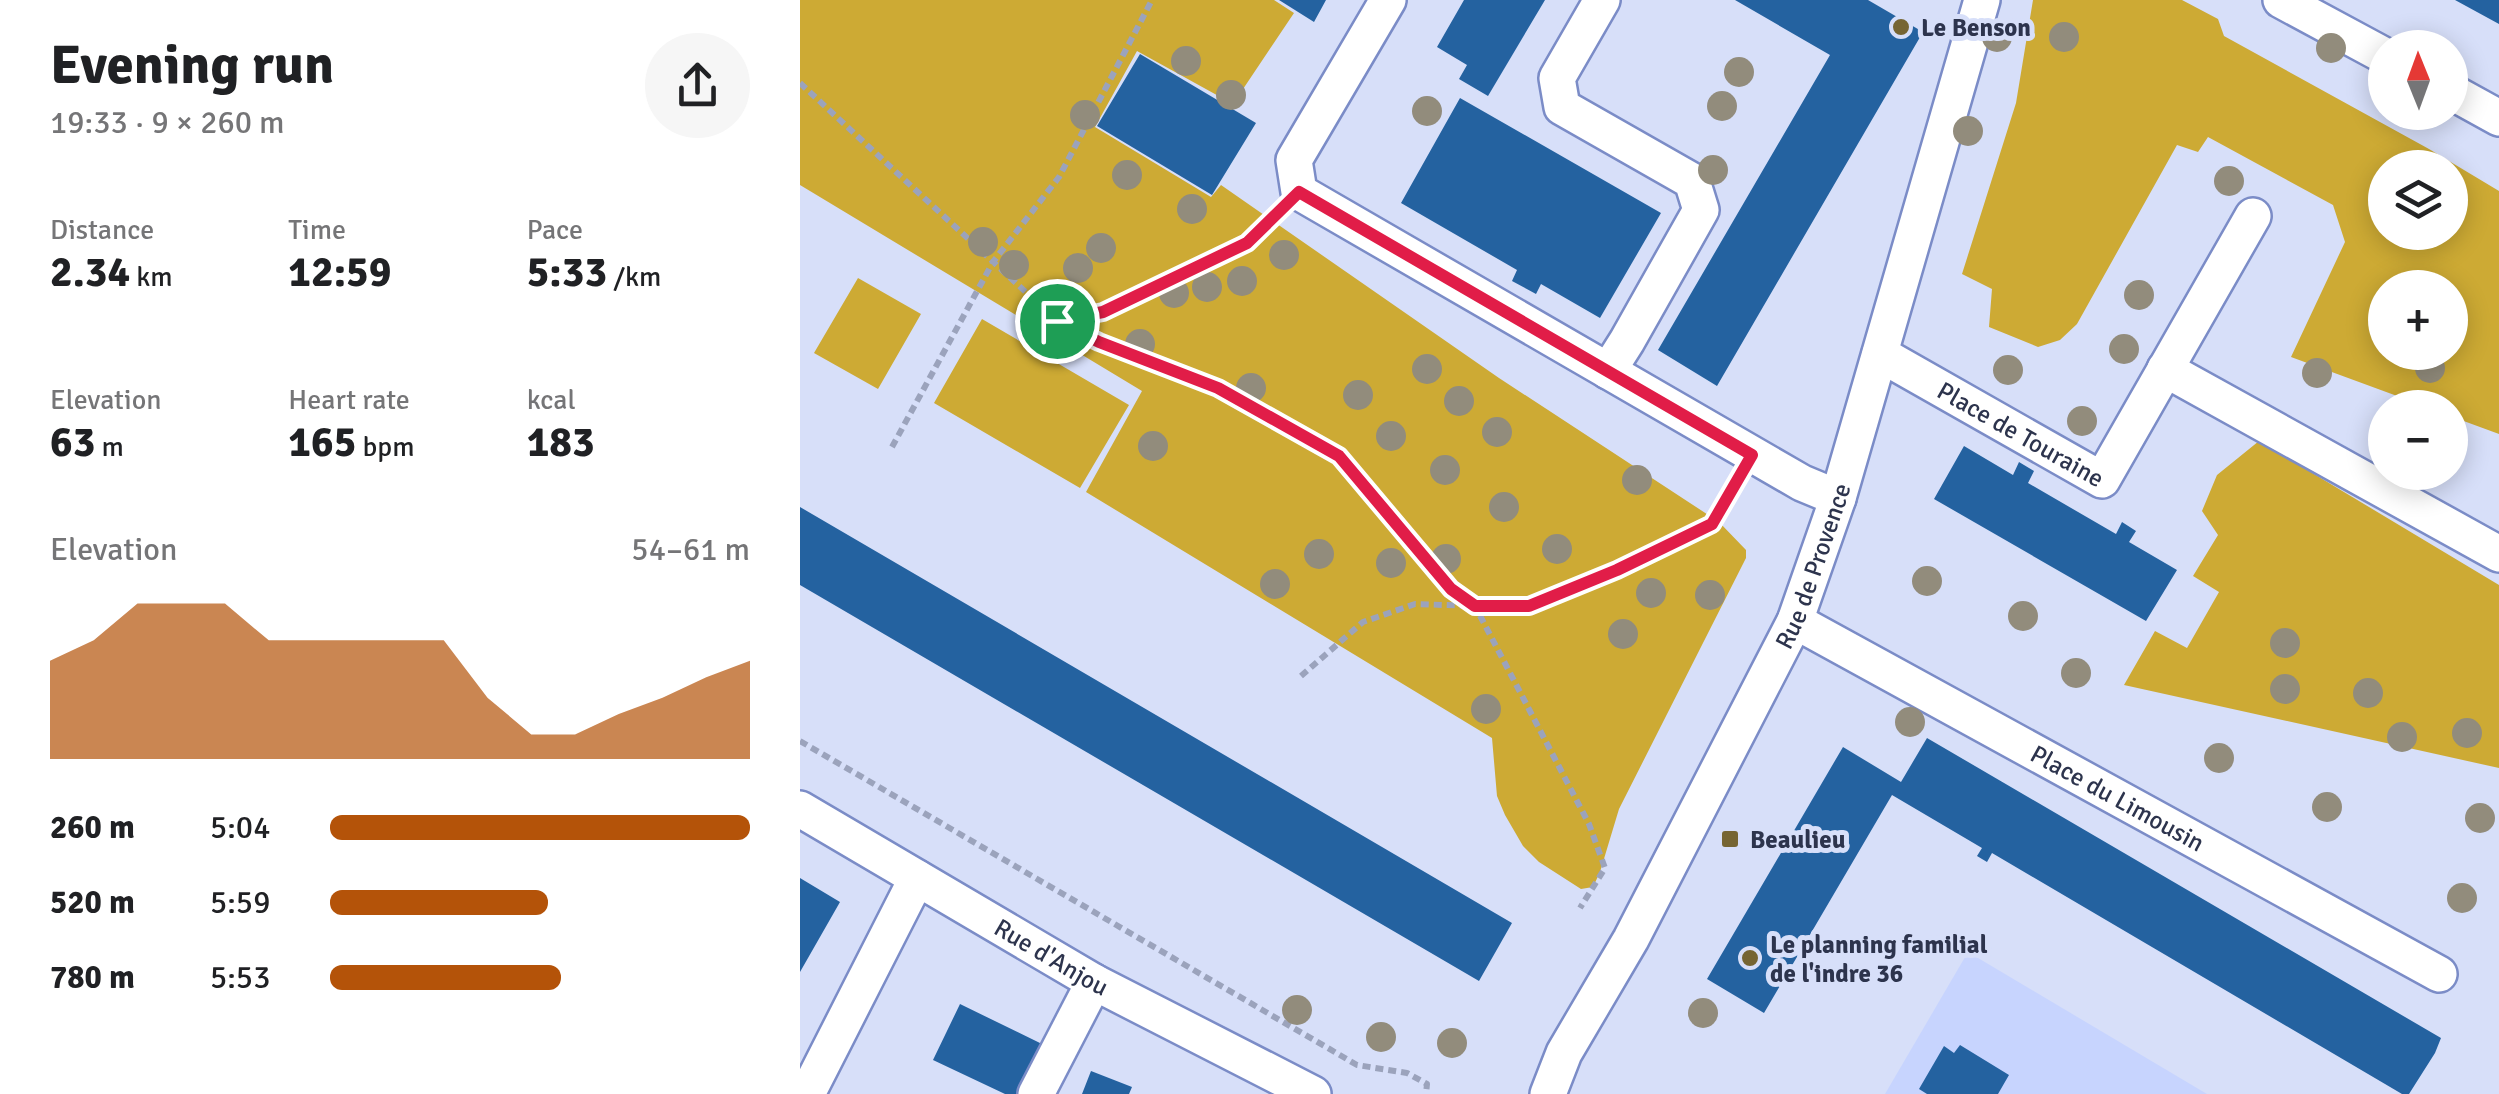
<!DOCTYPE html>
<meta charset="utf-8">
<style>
:root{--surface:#fff;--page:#f6f6f6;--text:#202124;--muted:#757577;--accent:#b45309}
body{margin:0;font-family:Signika,sans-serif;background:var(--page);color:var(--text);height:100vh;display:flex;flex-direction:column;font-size:38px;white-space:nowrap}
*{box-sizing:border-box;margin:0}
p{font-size:32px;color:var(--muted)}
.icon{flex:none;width:55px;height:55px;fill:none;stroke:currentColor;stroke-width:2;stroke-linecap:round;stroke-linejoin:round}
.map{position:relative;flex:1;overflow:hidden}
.drawer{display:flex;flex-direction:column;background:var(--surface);width:800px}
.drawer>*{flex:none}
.needle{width:65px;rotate:359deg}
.controls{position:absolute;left:1568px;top:30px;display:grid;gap:20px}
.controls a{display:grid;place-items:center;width:100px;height:100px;border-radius:50%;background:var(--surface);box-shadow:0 5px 25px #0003;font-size:50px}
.pin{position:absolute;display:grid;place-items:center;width:85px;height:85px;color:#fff;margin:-42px;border:5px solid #fff;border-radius:50%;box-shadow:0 2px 10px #0007}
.round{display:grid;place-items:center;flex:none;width:105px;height:105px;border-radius:52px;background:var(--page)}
.headline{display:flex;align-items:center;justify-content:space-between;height:170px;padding:0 50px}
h1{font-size:55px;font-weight:700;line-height:75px}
.stats{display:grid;grid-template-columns:repeat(3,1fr);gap:15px;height:170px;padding:10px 50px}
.stats div{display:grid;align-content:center}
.stats b{font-size:42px;font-weight:700}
.stats small{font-size:28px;font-weight:400}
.stats p{font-size:28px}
.chart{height:280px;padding:20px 50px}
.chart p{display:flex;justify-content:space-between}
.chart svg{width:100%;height:180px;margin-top:10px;fill:var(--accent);opacity:.7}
ul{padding:0 50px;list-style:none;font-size:32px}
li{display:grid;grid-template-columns:160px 120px 1fr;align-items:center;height:75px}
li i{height:25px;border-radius:12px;background:var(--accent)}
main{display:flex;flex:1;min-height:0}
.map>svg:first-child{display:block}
</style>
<main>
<section class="drawer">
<div class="headline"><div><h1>Evening run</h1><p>19:33 · 9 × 260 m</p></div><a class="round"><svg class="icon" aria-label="share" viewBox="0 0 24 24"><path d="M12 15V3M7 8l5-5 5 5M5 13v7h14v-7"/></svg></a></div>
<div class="stats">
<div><p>Distance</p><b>2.34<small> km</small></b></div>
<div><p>Time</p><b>12:59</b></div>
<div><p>Pace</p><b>5:33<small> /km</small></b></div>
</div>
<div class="stats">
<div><p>Elevation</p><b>63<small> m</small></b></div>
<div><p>Heart rate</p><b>165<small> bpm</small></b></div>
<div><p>kcal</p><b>183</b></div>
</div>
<div class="chart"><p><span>Elevation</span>54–61 m</p>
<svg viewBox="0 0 160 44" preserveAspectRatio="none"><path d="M0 44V20L10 15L20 6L30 6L40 6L50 15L60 15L70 15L80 15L90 15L100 29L110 38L120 38L130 33L140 29L150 24L160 20V44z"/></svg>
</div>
<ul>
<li><b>260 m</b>5:04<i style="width:100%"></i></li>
<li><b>520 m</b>5:59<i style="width:52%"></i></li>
<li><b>780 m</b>5:53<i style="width:55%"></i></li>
</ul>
</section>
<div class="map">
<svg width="1699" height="1094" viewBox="0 0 1699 1094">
<rect width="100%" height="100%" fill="#d7dff9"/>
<path fill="#c7d4fe" d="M1168 952 1407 1094H1085Z"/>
<path fill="#cdaa34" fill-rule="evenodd" d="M0 0H474L494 13 433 104 337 51 295 127 411 197 421 185 699 378 919 522 946 550V558L819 809 800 872 793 887 781 889 739 862 723 846 705 815 697 796 692 738 286 492 342 391 0 185Z
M1233 0H1382L1418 19 1424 36 1629 149 1699 191V434L1650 416V408L1627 407 1491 357 1545 242 1533 205 1408 137 1398 152 1377 145 1277 324 1260 340 1238 347 1189 327 1192 289 1162 274 1216 103ZM1585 168H1650V232H1585ZM1585 288H1650V352H1585Z
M58 278 121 314 78 389 14 353Z
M182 319 329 405 280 488 134 403Z
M1459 441 1699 585V768L1324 685 1355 631 1387 648 1419 592 1393 576 1418 535 1402 511 1417 475Z"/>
<path fill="#2462a0" d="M479 0H526L514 22Z
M664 0H745L688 96 659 79 667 65 637 47Z
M935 0H1068L1123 32 917 386 858 350 1030 55Z
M1655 0H1699V24Z
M340 54 456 123 412 195 297 126Z
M660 98 861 213 800 318 741 284 736 294 712 281 717 270 601 203Z
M1164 446 1213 475 1219 462 1234 471 1228 483 1316 534 1322 522 1336 531 1329 542 1377 570 1346 621 1134 499Z
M0 507 712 923 679 981 0 585Z
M1127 738 1641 1038 1635 1053 1609 1094H1602L1192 853 1187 862 1177 856 1182 848 1092 795 964 1013 907 979 1043 747 1101 782Z
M0 878 40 902 0 972Z
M160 1004 242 1044 217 1094H205L133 1060Z
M1160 1045 1209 1075 1198 1094H1127L1119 1089 1144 1046 1154 1053Z
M291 1071 332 1087 329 1094H282Z"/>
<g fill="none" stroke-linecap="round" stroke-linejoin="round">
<defs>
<g id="minor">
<path d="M588 0 494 160 499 192 1002 483 1038 498"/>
<path d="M802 0 757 78 762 107 892 181 901 210 827 341 808 371"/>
<path d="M1481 0 1585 56"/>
<path d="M1650 91 1699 118"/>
<path id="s1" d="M1080 354 1302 480 1453 216"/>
<path d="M1365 369 1699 554"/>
<path id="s2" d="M995 621 1639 974"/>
<path id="s3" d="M0 809 294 982 513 1094"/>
<path d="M7 1094 117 878"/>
<path d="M236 1094 294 982"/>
<path id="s4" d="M748 1094 764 1053 831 939 995 621 1038 498 1182 0"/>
</g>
</defs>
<use href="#minor" stroke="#7b8cc7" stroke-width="40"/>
<path stroke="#9ba3bc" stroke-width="6" stroke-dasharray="8 5" stroke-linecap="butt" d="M0 83 257 321 303 312 447 243 473 218
M257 321 299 341 418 388 539 456 651 589 675 606H729L817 570 911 524 934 486
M92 447 193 262 259 177 352 0
M501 676 563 622 615 604 675 606 789 824 805 868 780 908
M0 741 557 1065 607 1073 627 1084 626 1094"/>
<use href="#minor" stroke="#fff" stroke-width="35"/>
</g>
<g fill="#928c7c">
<circle cx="1197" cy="37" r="15"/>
<circle cx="1264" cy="37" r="15"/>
<circle cx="1531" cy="48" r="15"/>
<circle cx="386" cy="61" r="15"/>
<circle cx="939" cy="72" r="15"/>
<circle cx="431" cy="95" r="15"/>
<circle cx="922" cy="106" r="15"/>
<circle cx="627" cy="111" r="15"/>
<circle cx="285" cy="115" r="15"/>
<circle cx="1168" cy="131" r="15"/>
<circle cx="913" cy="170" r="15"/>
<circle cx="327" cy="175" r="15"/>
<circle cx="1429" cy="181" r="15"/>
<circle cx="392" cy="209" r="15"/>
<circle cx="183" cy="242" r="15"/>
<circle cx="301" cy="248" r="15"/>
<circle cx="484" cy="255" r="15"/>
<circle cx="214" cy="265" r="15"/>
<circle cx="278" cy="268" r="15"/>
<circle cx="442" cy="281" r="15"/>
<circle cx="407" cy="287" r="15"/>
<circle cx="374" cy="293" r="15"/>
<circle cx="1339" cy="295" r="15"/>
<circle cx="340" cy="344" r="15"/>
<circle cx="1324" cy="349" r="15"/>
<circle cx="1630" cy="368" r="15"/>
<circle cx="627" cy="369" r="15"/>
<circle cx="1208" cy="370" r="15"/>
<circle cx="1517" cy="373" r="15"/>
<circle cx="451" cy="388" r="15"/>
<circle cx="558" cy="395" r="15"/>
<circle cx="659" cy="401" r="15"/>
<circle cx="1282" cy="421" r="15"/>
<circle cx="697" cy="432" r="15"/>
<circle cx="591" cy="436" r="15"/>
<circle cx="353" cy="446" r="15"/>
<circle cx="645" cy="470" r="15"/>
<circle cx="837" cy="480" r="15"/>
<circle cx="704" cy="507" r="15"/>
<circle cx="757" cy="549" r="15"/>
<circle cx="519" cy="554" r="15"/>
<circle cx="646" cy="559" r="15"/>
<circle cx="591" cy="563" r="15"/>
<circle cx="1127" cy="581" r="15"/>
<circle cx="475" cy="584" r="15"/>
<circle cx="851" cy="593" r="15"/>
<circle cx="910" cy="595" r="15"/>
<circle cx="1223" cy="616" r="15"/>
<circle cx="823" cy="634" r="15"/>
<circle cx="1485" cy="643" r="15"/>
<circle cx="1276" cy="673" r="15"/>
<circle cx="1485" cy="689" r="15"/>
<circle cx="1568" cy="693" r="15"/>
<circle cx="686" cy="709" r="15"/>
<circle cx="1110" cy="722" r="15"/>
<circle cx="1667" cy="733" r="15"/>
<circle cx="1602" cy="737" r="15"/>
<circle cx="1419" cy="758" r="15"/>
<circle cx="1527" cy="807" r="15"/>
<circle cx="1680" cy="818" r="15"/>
<circle cx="1662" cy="898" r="15"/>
<circle cx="497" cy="1010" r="15"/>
<circle cx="903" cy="1013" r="15"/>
<circle cx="581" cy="1037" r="15"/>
<circle cx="652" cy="1043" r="15"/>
</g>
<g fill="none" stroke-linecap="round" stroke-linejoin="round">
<defs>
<path id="route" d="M499 192 952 455 912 524 817 570 729 606H675L651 589 539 456 418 388 299 342 257 321 303 312 447 243Z"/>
</defs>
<use href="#route" stroke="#fff" stroke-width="20"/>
<use href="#route" stroke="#e11d48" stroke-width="12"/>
</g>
<g fill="#766533" stroke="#d7dff9" stroke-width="4">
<circle cx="1101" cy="27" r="10"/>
<rect x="920" y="829" width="20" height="20" rx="5"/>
<circle cx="950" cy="958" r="10"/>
</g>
<g text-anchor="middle" stroke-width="10" stroke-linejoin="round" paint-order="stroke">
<g font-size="25" font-weight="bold" fill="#2d344d" stroke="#d7dff9" text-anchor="start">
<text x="1121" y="36">Le Benson</text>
<text x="950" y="848">Beaulieu</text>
<text x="970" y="953">Le planning familial<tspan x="970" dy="29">de l'indre 36</tspan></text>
</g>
<g font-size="25" fill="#2d344d" stroke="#d7dff9">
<text dy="9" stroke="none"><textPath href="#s1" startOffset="162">Place de Touraine</textPath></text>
<text dy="9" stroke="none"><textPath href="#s4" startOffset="592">Rue de Provence</textPath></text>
<text dy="9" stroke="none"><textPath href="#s2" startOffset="368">Place du Limousin</textPath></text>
<text dy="9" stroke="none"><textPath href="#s3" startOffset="292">Rue d'Anjou</textPath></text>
</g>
</g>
</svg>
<div class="controls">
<a><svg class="needle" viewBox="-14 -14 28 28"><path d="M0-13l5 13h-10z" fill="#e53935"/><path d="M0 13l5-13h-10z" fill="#757577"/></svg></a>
<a><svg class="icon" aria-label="layers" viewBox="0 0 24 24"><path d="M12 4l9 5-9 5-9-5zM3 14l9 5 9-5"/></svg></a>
<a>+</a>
<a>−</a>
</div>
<div class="pin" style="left:257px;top:321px;background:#1e9e55"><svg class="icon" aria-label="arrive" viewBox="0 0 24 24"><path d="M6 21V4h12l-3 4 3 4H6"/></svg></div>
</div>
</main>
